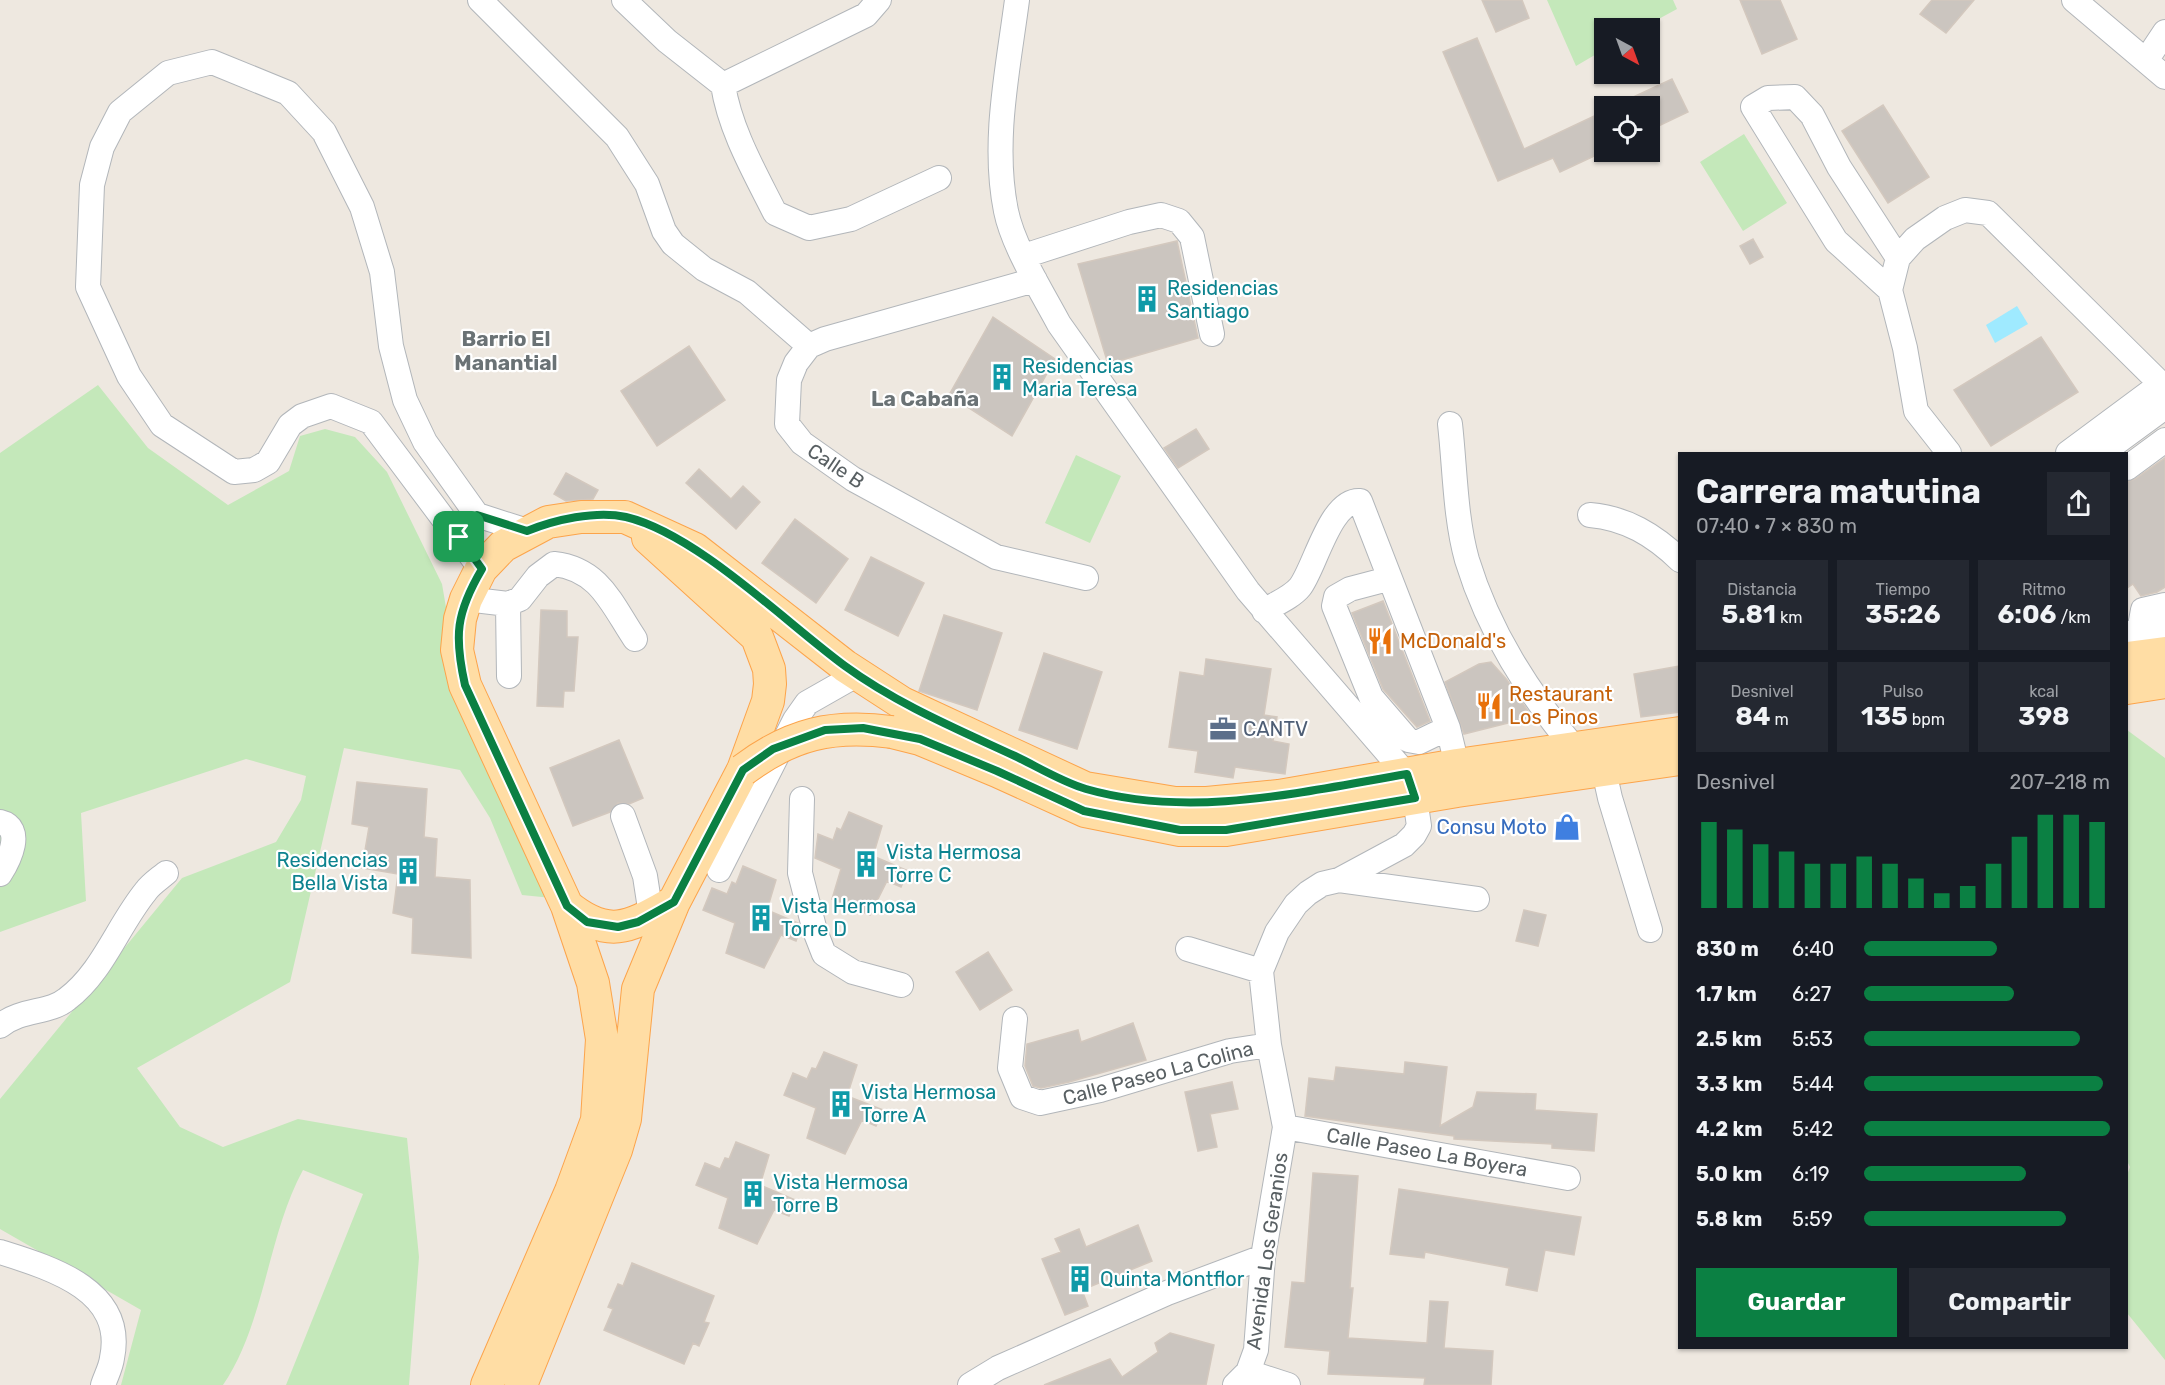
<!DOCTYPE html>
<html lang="es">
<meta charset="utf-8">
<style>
:root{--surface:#171b24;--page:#242831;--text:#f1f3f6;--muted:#9ea1a6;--accent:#0b8043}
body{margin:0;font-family:Rubik,sans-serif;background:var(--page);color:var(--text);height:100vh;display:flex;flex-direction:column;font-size:22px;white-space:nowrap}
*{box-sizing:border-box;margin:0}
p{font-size:20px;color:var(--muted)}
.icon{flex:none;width:33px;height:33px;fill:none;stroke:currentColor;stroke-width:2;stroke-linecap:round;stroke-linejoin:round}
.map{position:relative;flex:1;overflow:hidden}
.drawer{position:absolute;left:1678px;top:452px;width:450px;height:897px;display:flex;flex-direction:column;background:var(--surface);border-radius:0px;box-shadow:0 2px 4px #0004}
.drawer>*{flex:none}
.needle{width:39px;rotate:139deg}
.tools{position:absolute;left:1594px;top:18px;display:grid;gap:12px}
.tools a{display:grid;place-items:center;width:66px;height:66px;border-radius:0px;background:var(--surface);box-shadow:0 2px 4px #0004;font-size:30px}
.pin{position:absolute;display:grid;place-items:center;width:51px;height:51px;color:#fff;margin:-26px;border-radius:12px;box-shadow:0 3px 9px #0006}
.round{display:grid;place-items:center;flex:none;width:63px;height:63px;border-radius:0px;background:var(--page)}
.head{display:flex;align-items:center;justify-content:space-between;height:102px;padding:0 18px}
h1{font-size:33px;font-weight:700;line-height:45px}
.stats{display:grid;grid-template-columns:repeat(3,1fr);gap:9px;height:102px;padding:6px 18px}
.stats div{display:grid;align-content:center;border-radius:0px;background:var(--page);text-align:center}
.stats b{font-size:26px;font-weight:700}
.stats small{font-size:16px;font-weight:400}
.stats p{font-size:16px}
.chart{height:168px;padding:12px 18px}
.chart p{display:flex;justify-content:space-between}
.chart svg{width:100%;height:108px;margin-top:6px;stroke:var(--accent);stroke-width:6}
.cta{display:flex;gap:12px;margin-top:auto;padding:12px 18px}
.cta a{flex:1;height:69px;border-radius:0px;background:var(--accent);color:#fff;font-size:24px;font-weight:700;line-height:69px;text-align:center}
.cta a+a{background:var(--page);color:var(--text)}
ul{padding:0 18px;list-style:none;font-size:20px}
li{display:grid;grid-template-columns:96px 72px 1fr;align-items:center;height:45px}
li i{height:15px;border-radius:8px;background:var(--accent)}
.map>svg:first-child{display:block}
</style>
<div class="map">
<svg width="2165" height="1385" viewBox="0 0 2165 1385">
<rect width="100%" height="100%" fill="#eee8e0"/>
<path fill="#c4e8ba" d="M1547 0H1673L1677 9 1642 28H1605V49L1576 66Z
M1744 134 1787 203 1743 231 1700 162Z
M98 385 148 448 228 505 289 471 300 436 325 429 355 437 387 472 442 584 448 619 552 898 522 895 490 818 460 770 344 748 290 982 137 1068 180 1127 223 1147 298 1119 407 1138 419 1257 409 1385H286L363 1194 303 1170C267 1236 265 1324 223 1385H121L141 1310 0 1229V1099L182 878 276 842 301 800 306 776 246 759 81 813 86 901 0 932V453Z
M1076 455 1121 476 1090 543 1045 523Z
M2127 730 2165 758V1360L2127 1313V1175L2130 1167 2127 1161Z"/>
<path fill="#9feaff" d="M2017 306 2028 324 1995 343 1986 325Z"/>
<path fill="#cbc5bf" stroke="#d3c8be" stroke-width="1.5" d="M1482 0H1522L1529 18 1496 32Z
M1740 0H1780L1797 39 1762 54Z
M1932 0H1974L1946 33 1920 14Z
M1477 38 1524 149 1605 111V151L1560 172 1553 158 1498 181 1443 52Z
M1672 79 1688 112 1650 130V106H1614Z
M1883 105 1929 177 1888 203 1842 131Z
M1753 239 1763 257 1750 264 1740 246Z
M1177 241 1198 338 1108 364 1078 264Z
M993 317 1055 359 1012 436 949 395Z
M2041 337 2078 392 1991 446 1954 390Z
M689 346 725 400 657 446 621 391Z
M1196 429 1209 449 1178 468 1164 448Z
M2165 458V587L2157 592 2141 596 2133 584 2127 588V482L2135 479Z
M699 469 731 499 743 486 760 502 736 529 686 483Z
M566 473 598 490 593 499 566 501 554 494Z
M795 519 848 559 816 603 762 563Z
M871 557 924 583 898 636 845 610Z
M1383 601 1430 721 1417 727 1383 689 1352 613Z
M541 610 567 611V637H578L574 691H564L563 707 537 706Z
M944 615 1002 633 977 710 919 691Z
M1044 653 1102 672 1077 749 1019 730Z
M1206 659 1271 669 1264 715 1277 717 1273 741 1289 744 1285 774 1235 767 1233 778 1195 772 1198 751 1169 747 1180 672 1204 676Z
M1491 662 1507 680 1532 717 1464 734 1445 682 1479 664Z
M1680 666V712L1641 717 1634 674Z
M619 740 643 798 629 804 618 803 610 812 573 826 550 768Z
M357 782 427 789 424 837 437 839 435 877 470 880 471 958 412 953 413 918 393 913 398 874 362 868 369 827 352 824Z
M849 812 882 826 873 856 908 871 901 887 887 881 870 915 832 899 841 869 815 858 818 834 833 840 837 828 841 830Z
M743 866 776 880 767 910 798 923 800 930 796 941 781 935 764 968 726 953 735 923 703 910 712 888 727 894 732 882 736 884Z
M1524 910 1546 915 1538 946 1516 941Z
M988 952 1012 990 980 1010 956 972Z
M1133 1023 1146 1060 1069 1082 1041 1088 1033 1086 1025 1066 1027 1044 1078 1030 1081 1042Z
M824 1052 857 1065 847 1096 883 1110 876 1126 862 1120 845 1154 807 1138 816 1108 784 1095 793 1073 807 1079 812 1068 816 1069Z
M1405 1062 1447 1067 1440 1126 1473 1107 1477 1092 1536 1094 1535 1110 1597 1114 1594 1151 1552 1148V1144L1454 1139V1136L1305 1116 1309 1078 1334 1081 1336 1067 1404 1074Z
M1232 1082 1238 1109 1210 1114 1217 1147 1198 1151 1185 1092Z
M736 1142 769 1155 760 1185 795 1200 789 1216 774 1210 757 1244 719 1228 728 1198 696 1185 705 1163 720 1169 725 1158 729 1159Z
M1313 1173 1358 1176 1350 1288H1353L1348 1338 1427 1343 1430 1301 1448 1302 1444 1348 1493 1351 1491 1385H1424L1425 1378 1328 1374 1330 1351 1285 1347 1292 1282 1305 1283Z
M1399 1189 1581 1217 1574 1255 1545 1250 1537 1291 1506 1285 1509 1268 1425 1252 1424 1258 1390 1254Z
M1138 1225 1152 1261 1082 1290 1088 1306 1065 1315 1042 1259 1061 1252 1055 1239 1079 1229 1086 1247Z
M632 1263 714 1296 704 1322 709 1323 699 1346 693 1343 684 1364 604 1330 613 1309 608 1307 618 1284 623 1286Z
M1170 1333 1214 1345 1206 1385H1044L1110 1359 1122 1377 1158 1352 1155 1343Z"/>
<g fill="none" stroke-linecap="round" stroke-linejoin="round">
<defs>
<path id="minor" d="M480 0 617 137 647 184 664 231 673 244 704 269 747 292 809 346
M624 0 667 41 723 85C730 130 755 173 775 213L809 228 851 219 939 178
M1017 0C1008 69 992 142 1006 211 1013 246 1042 292 1059 324L1248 591 1406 774 1415 798 1419 826 1414 835 1404 845 1339 880 1322 884 1308 893 1296 904 1277 932 1261 971 1269 1045 1285 1127 1263 1257 1256 1350 1248 1372 1235 1385
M2074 0 2165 77
M2147 59 2165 32
M723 85 866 15 879 0
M1024 256 1129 222 1161 215 1179 221 1192 237 1212 334
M1035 280 825 339 809 346 796 363 789 380 787 424 802 443 853 479 996 557 1086 578
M1890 290 1836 241 1753 107 1768 98 1795 97 1812 115 1839 167 1898 258
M1450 424C1455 468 1455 517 1467 560 1489 632 1528 692 1575 749
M1949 453 1916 411 1905 348 1890 290 1898 258 1915 239 1945 218 1965 210 1988 213 2165 388
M2068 453 2161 384
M2102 453 2165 407
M2127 468 2165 440
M1590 515C1626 518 1654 535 1680 560
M481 569 371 422 331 406 302 416 290 425 268 462 254 470 234 472 162 425 129 376 88 287 92 185 102 147 120 112 168 73 212 62 288 93 324 132 362 207 382 272 391 346 405 400 425 442 477 515 527 531
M1388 579 1350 589 1336 597 1334 606 1371 697 1408 740 1419 742 1448 728
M466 599 508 604 520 599 538 576 554 564C600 569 612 605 635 639
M508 604 509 676
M1264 611C1275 604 1292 597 1300 587 1315 568 1330 499 1360 501L1448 728 1457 765
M2139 632 2143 610 2165 605
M2127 633 2165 628
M1604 771 1610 798 1650 930
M802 799 800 873 815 931 824 954 853 972 901 985
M623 816 645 876 651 915
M0 822C25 828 9 860 0 874
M719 870 795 720 807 703 858 674
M1339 880 1477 899
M1188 949 1261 971
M1015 1019 1010 1068 1022 1097 1040 1103 1100 1090 1230 1051 1269 1045
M0 1026C22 1008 49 1014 67 999 103 972 118 925 146 891 151 884 159 879 166 873
M1285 1127 1568 1178
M0 1252C51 1268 126 1290 112 1358 111 1367 106 1376 103 1385
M1248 1372 1288 1385
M970 1385 998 1368 1167 1293 1263 1257"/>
<path id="major" d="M2127 658 2165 653
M2127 688 2165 682
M892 732 920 739 997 771 1085 811 1180 830H1226L1457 791 1680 759
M567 906C610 941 631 926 674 902
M487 1385 571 1191 597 1120 602 1039 593 983 567 906 465 685 457 650 460 619 466 599 481 569 503 546 548 522 581 517H625L695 549 845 666 902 703 1085 788 1175 803H1207L1279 796 1457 765 1680 733
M521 1385 616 1150 625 1119 638 989 674 902 743 770 768 701 770 684 769 669 757 637 648 538"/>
</defs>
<use href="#minor" stroke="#b2b6ba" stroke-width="26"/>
<use href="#major" stroke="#fca44b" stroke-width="34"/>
<use href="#minor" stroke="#fff" stroke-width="24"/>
<use href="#major" stroke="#ffdda4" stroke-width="32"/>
<defs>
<path id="major-bridge" d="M743 770C791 734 832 724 892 732"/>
</defs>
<use href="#major-bridge" stroke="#fca44b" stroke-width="34" stroke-linecap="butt"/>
<use href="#major-bridge" stroke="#ffdda4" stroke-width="32"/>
</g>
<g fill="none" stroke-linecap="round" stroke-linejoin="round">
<defs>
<path id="route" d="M477 515 527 531C554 520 596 510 626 517 697 534 785 622 845 666 897 704 957 729 1015 756 1038 767 1062 782 1086 789 1191 819 1301 792 1407 774L1415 798 1226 830H1180L1084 811 997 771 920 739 863 728 825 730 773 749 743 770 674 902 638 922 618 927 587 922 567 906 465 685C454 636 456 613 482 569L459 537Z"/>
</defs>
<use href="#route" stroke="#fff" stroke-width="12"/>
<use href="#route" stroke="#0b8043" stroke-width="8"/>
</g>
<defs>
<symbol id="building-bare" viewBox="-9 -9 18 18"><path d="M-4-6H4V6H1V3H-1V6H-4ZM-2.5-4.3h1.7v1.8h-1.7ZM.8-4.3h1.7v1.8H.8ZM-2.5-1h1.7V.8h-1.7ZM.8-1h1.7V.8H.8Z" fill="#0f9aa8" stroke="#fff" stroke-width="2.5" paint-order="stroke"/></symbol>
<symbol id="restaurant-bare" viewBox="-9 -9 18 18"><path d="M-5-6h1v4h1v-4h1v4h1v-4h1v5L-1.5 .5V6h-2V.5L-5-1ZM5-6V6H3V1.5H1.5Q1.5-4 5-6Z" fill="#e8710a" stroke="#fff" stroke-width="2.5" paint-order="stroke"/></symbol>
<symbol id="office-bare" viewBox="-9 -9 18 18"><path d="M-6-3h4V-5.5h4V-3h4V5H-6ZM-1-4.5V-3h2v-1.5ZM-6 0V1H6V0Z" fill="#5c6f8a" stroke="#fff" stroke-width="2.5" paint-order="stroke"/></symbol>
<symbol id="shop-bare" viewBox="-9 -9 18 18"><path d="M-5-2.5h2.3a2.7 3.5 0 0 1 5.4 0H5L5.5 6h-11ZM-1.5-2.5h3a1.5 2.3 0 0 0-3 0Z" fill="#3f7fe0" stroke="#fff" stroke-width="2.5" paint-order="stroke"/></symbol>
</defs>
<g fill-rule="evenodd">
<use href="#building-bare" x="1128" y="280" width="38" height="38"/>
<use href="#building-bare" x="983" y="358" width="38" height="38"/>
<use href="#restaurant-bare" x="1361" y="622" width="38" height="38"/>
<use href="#restaurant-bare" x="1470" y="687" width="38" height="38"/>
<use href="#office-bare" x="1204" y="710" width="38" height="38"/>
<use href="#shop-bare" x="1548" y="808" width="38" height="38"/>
<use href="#building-bare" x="847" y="845" width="38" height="38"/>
<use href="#building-bare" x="389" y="852" width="38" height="38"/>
<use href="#building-bare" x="742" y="899" width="38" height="38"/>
<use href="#building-bare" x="822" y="1085" width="38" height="38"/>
<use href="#building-bare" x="734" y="1175" width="38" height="38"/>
<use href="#building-bare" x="1061" y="1260" width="38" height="38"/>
</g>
<g text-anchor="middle" stroke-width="4.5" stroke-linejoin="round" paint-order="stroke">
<g font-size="20" fill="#0d838f" stroke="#fff" text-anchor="start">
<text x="1167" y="295">Residencias<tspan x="1167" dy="23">Santiago</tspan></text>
<text x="1022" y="373">Residencias<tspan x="1022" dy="23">Maria Teresa</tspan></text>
<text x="886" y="859">Vista Hermosa<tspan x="886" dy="23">Torre C</tspan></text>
<text x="388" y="867" text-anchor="end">Residencias<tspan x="388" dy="23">Bella Vista</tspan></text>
<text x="781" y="913">Vista Hermosa<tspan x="781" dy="23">Torre D</tspan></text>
<text x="861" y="1099">Vista Hermosa<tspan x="861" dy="23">Torre A</tspan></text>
<text x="773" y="1189">Vista Hermosa<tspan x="773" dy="23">Torre B</tspan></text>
<text x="1100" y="1286">Quinta Montflor</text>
</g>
<g font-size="20" fill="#596063" stroke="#fff">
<text transform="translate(836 466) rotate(34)" y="7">Calle B</text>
<text transform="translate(1158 1073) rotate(-15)" y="7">Calle Paseo La Colina</text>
<text transform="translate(1427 1152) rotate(10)" y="7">Calle Paseo La Boyera</text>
<text transform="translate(1267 1251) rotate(-82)" y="7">Avenida Los Geranios</text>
</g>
<g font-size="20" fill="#c56008" stroke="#fff" text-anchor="start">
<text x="1400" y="648">McDonald's</text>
<text x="1509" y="701">Restaurant<tspan x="1509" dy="23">Los Pinos</tspan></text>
</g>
<g font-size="20" fill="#4e5e75" stroke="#fff" text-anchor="start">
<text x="1243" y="736">CANTV</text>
</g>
<g font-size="20" fill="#366cbe" stroke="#fff" text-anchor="end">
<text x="1547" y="834">Consu Moto</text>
</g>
<g font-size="21" font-weight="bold" fill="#6a7275" stroke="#fff">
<text x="506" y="346">Barrio El<tspan x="506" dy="24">Manantial</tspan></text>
<text x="925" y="406">La Cabaña</text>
</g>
</g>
</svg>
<div class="tools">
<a><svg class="needle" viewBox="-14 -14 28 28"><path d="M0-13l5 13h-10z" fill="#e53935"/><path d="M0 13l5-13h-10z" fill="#9ea1a6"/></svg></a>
<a><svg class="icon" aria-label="locate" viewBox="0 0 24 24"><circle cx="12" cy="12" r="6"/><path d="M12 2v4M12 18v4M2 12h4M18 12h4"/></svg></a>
</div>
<div class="pin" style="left:459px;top:537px;background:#1e9e55"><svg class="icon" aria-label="arrive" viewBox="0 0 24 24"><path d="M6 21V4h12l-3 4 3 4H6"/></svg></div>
<section class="drawer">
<div class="head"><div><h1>Carrera matutina</h1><p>07:40 · 7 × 830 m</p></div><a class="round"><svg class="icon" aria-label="share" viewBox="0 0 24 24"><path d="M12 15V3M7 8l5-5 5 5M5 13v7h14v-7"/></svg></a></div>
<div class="stats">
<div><p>Distancia</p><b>5.81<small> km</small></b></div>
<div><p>Tiempo</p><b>35:26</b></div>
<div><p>Ritmo</p><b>6:06<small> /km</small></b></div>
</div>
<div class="stats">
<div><p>Desnivel</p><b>84<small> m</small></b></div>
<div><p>Pulso</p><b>135<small> bpm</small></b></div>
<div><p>kcal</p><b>398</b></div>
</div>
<div class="chart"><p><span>Desnivel</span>207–218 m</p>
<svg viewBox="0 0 160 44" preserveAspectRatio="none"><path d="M5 44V9M15 44V12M25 44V18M35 44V21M45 44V26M55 44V26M65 44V23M75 44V26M85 44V32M95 44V38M105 44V35M115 44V26M125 44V15M135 44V6M145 44V6M155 44V9"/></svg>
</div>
<ul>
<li><b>830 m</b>6:40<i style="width:54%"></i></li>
<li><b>1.7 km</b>6:27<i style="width:61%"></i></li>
<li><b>2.5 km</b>5:53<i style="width:88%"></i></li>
<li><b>3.3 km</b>5:44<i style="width:97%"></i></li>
<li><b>4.2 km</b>5:42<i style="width:100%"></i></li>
<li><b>5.0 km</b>6:19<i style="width:66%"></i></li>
<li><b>5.8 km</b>5:59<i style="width:82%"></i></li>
</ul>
<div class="cta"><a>Guardar</a><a>Compartir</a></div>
</section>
</div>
